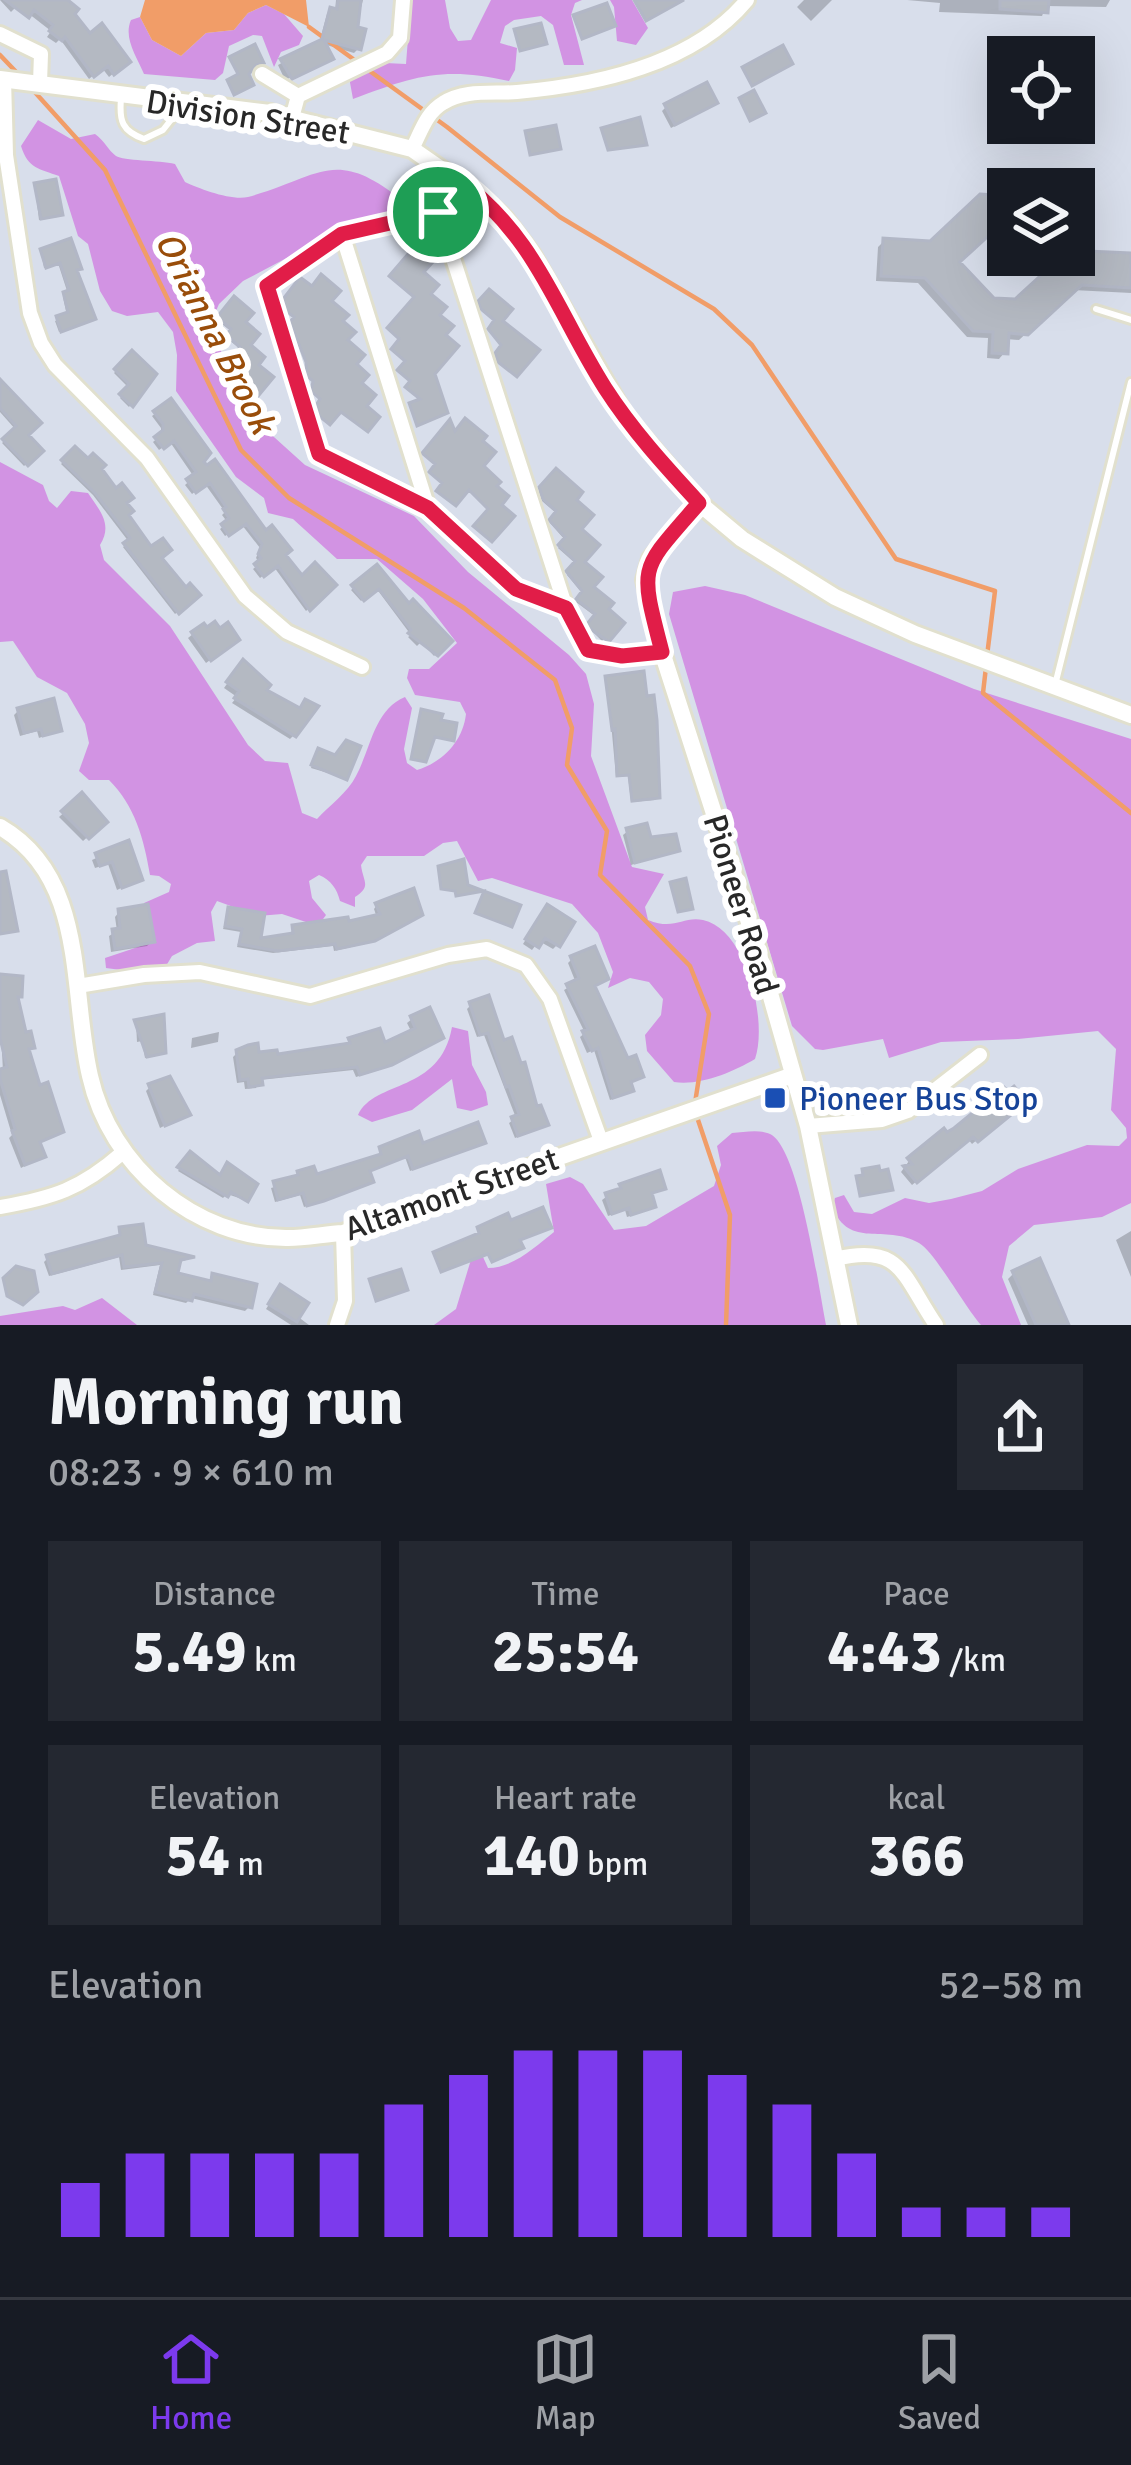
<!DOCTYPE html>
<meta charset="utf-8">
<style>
:root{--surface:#171b24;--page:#242831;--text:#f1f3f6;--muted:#9ea1a6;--line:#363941;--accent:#7c3aed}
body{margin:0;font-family:Signika,sans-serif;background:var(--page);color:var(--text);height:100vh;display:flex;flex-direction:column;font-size:45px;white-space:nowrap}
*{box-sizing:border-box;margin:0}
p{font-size:39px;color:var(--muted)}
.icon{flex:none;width:66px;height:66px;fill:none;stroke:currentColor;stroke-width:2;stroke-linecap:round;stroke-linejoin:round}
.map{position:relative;height:1325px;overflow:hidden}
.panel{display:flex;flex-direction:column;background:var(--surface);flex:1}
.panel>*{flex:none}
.fabs{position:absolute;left:987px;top:36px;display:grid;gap:24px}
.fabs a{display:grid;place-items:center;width:108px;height:108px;border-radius:0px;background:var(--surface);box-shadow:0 12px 48px #0002;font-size:60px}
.pin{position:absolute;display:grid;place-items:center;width:102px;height:102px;color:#fff;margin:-51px;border:6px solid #fff;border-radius:50%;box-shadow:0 3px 12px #0007}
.round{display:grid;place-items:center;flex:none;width:126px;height:126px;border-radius:0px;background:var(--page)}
.head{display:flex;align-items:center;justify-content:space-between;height:204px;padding:0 48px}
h1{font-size:66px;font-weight:700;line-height:90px}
.metrics{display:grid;grid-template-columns:repeat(3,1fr);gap:18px;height:204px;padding:12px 48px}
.metrics div{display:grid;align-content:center;border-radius:0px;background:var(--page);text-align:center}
.metrics b{font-size:60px;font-weight:700}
.metrics small{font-size:33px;font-weight:400}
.metrics p{font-size:33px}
.chart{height:336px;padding:24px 48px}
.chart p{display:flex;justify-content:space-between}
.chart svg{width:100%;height:216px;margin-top:12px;stroke:var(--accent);stroke-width:6}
.tab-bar{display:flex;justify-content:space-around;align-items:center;height:168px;border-top:3px solid var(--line);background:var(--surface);font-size:33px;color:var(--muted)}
.tab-bar a{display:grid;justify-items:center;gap:6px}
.tab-bar .active{color:var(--accent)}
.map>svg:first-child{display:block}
</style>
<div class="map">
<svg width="1131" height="1325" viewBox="0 0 1131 1325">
<rect width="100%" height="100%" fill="#d8deeb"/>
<path fill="#d293e3" d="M411 0H445L450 28 458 41 471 40 491 0H582L575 3 571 15 584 65H564L553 25 541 16 514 20 505 26 500 43 517 48 515 70 509 81C444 66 413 76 353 99L349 77 385 63 406 64Z
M610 0H632L648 28 636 45 617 41 614 7Z
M266 5 284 14 303 36 299 45 281 52 274 67 262 36 253 35 229 46 223 73 215 80 144 74C137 57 123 38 131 20L140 17 152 40 181 56 206 33 234 30 248 13Z
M38 120 71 139 95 134C104 140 108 150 116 156 123 161 159 160 175 164L185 182C200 189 232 201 248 197 321 177 334 145 404 202V210L396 218 351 224 243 281 219 304 213 318 233 400 305 465 414 516 468 572 569 655 586 674 594 704 591 756 632 867 664 874 645 907 648 920C675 931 682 916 703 920 747 929 768 1022 755 1059 733 1072 700 1086 674 1082L647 1051 645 1035 661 1015 663 999 649 982 630 978 608 988 613 972 598 933 572 904 492 878 478 881 457 841 443 843 424 856H367L361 865C363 882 372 886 355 897V907L340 901C337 889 331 880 319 875L309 881 312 898 326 915 318 926 282 914 258 916 217 901 211 912 215 941 197 943 172 956 163 971 136 972 106 968 105 958 150 943 144 903 169 892 171 884 159 876 150 875C144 839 135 806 109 780H89L79 771 89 743 85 724 67 693 37 677 13 641 0 642V462L43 485 49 501 57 508 71 491 88 493C100 511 113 524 100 545L104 560 170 626 248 745 265 761 288 763 302 813 317 819C329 806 348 792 356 776 371 748 374 710 405 697L412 708 404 749 407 763 417 770C443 762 463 741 466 714L460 702 415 695 407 678 409 669H429L457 643 423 599 377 559H337L293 519 268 513 264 498 236 477 176 391 177 355 173 332 158 312 127 316 112 311 100 291 88 244 78 236 59 176C40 169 28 169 21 146Z
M705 586 745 595 974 689 1131 739V1203L1102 1217 1034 1225 1009 1246 1002 1277 1021 1325H981C965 1307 934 1251 919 1243 884 1223 850 1250 832 1207L835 1198 844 1195 854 1212 872 1214 905 1198 929 1203 951 1199 982 1191 1018 1169 1087 1145 1119 1146 1127 1138 1126 1128 1111 1110 1116 1049 1098 1031 1018 1039 941 1042 889 1058 883 1039 823 1050 815 1049 792 1026 669 614 673 592Z
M452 1027 468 1031 472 1065 486 1092 488 1105 471 1111 457 1108 452 1079 412 1110 372 1122 358 1115C375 1079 440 1094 452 1027Z
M732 1133C744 1132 760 1129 770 1134 799 1147 819 1290 826 1325H434L456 1309 473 1253 479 1248 488 1268C513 1268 535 1247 554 1232L546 1184 570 1177 583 1184 614 1230 646 1226 714 1186 721 1165 717 1146Z
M102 1298 137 1325H0V1316L63 1306 75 1310Z"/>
<path fill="#f19d68" d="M145 0H306L309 27 266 5 248 13 234 30 206 33 181 56 152 40 140 17Z"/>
<path fill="#0003" d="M0 0H16L15 8 11 12Z
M31 0H63L89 37 127 62 109 77 102 68 89 79 60 39 56 43 47 37 51 31 24 10Z
M336 0H363L355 30 358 49 354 53 323 44 326 62 285 80 278 65 319 43 327 14 335 11Z
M804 0H832L811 21 797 7Z
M907 0H1110L1106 7 1046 6 1042 16 939 12 940 3Z
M666 107H710L671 128 662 111Z
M35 186 60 214 57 217 39 220Z
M1008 199V236L986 235 956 262 992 301 1016 302 1047 274 1029 255H1074V241L1086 254 1131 256V293L1073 290 1019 340 1006 339 1005 352 999 359 987 358 988 338 967 337 918 283 876 281 878 247 884 241 931 244Z
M41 251 75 272 90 320 59 332 55 321 67 316 63 297 68 294 58 263 44 268Z
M234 300 255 365 269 378 251 400 235 387 247 372 233 360 241 350 227 338 232 332 217 320Z
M132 354 153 374 129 407 120 398 129 388 114 373Z
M0 380 25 435 40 451 24 466 2 443 16 430 0 412Z
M170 402 200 462 301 579 333 585 306 611 274 567 260 578 253 569 260 563 256 558 260 548 242 525 225 536 220 529 228 523 222 515 225 512 205 484 192 494 185 485 194 477 170 442 159 450 153 442 161 435V428L152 416Z
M75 450 98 469 124 503 125 515 158 558 186 591 196 595 175 614 123 547 129 542 93 495 61 464Z
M556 472 572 501 581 562 590 588 604 609 620 623 602 641 588 627 596 617 576 602 583 594 567 575 576 564 558 548 565 540 550 523 557 514 542 501 539 492Z
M377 568 409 607 449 641 434 656 421 642 417 646 408 637 411 635 376 588 361 601 351 590Z
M193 634 232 644 206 663 188 638Z
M239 667 263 691 294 735 290 739 232 703 237 697 224 688Z
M607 679 657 797 655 800 631 802 628 776 616 777Z
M19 710 59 730 39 738 37 731 20 736 14 715Z
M316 754 345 778 311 768Z
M82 797 104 822 83 841 59 817Z
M628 831 649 840 677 850 631 865 623 835Z
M127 844 140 879 117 890 108 864 95 868 92 860Z
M377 905 416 918 369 943 334 951 333 946 273 953 237 947 241 932 223 929 229 910 258 941 290 937 293 927 347 925 377 918 374 909Z
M119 912 152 941 147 946 111 952 109 936 117 931 115 917Z
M543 912 557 945 553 949 539 941 532 950 523 944Z
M572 959 592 987 626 1062 641 1076 628 1084 630 1090 627 1094 610 1100 594 1050 587 1053 580 1037 585 1033 564 990 576 983 568 963Z
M471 1005 502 1044 545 1124 541 1128 515 1138 509 1123 516 1118 484 1035 477 1037 467 1009Z
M0 1017 32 1047 27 1051 38 1088 61 1131 37 1143 43 1156 21 1168 9 1138 12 1135 0 1095V1072L3 1071Z
M412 1019 436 1042 385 1068 356 1077 353 1070 260 1080 256 1088 245 1089 244 1082 237 1083 233 1057 238 1052 275 1058 345 1045 350 1040 383 1046 412 1033 407 1023Z
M136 1023 163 1052 161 1054 145 1058 142 1041 137 1042Z
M219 1032 218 1042 191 1048 192 1038Z
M150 1087 187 1114 160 1128 146 1091Z
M1023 1102 972 1144 968 1139 912 1185 901 1172 909 1161 943 1132 947 1136Z
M483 1142 410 1171 405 1157 367 1172 370 1181 367 1185 304 1207 300 1195 275 1202 271 1188 379 1158 380 1150Z
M190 1155 220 1178 245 1200 227 1194 223 1198 178 1171Z
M621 1186 663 1188 650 1195 653 1206 649 1210 627 1217 625 1210 608 1216 602 1200Z
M121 1230 143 1248 189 1259 177 1263 174 1275 209 1283 213 1276 249 1307 245 1311 191 1298 186 1303 153 1295 160 1265 121 1270 119 1257 49 1276 44 1262 48 1258 117 1239Z
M1131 1231V1277L1116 1240Z
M1014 1273 1066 1325H1028L1008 1279Z
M277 1292 297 1316 309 1325H291L266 1309Z"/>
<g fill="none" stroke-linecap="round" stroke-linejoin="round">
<path stroke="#f19d68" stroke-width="4.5" d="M309 27 447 127 560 217 714 309 752 345 896 559 995 591 987 656
M0 55 20 76
M32 89 105 170 241 450 289 498 464 608 555 680 572 728 567 765 607 831 600 875 690 966 709 1014 695 1103
M986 667 983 693 1131 813
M696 1114 730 1215 726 1325"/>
</g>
<path fill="#b4b9c2" stroke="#b2b7c6" stroke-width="3" d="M5 0H68L79 9 75 14 90 33 102 23 131 62 114 75 108 66 94 77 65 37 62 41 49 31 53 25 34 10 29 18Z
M338 0H361L358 27 366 29 361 50 324 40 334 59 292 79 280 59 322 39 330 7 337 9Z
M634 0H684L646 21Z
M1000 0H1049L1048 13 1000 9Z
M607 3 616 26 582 39 573 15Z
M541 23 547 44 520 51 514 29Z
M255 44 264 63 256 65 249 74 254 85 234 95 227 80 238 74 229 57Z
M783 45 793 64 752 86 742 67Z
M707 82 718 103 675 125 664 104Z
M754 90 766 113 750 121 739 98Z
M640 117 647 145 608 150 601 128Z
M556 125 561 149 530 155 525 131Z
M56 179 63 215 41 219 34 183Z
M980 194 1008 196V230H995L960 262 994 298 1015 299 1051 266 1041 255H1074V236L1087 251 1131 253V288L1082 285 1028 335 1009 333 1008 354 992 353 993 332 973 331 925 278 881 276 883 238 930 241Z
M71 238 82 269 77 270 96 319 61 332 56 316 68 312 63 292 69 290 60 263 46 268 40 249Z
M414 247 433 262 424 272 439 285 431 294 447 307 440 315 454 326 446 335 459 346 435 374 448 413 417 426 409 403 420 399 405 387 410 381 397 370 405 361 391 349 399 339 387 328 414 297 389 276Z
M321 274 341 291 332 301 349 315 343 321 356 332 348 340 365 355 357 364 369 375 362 383 376 395 367 406 380 417 368 432 341 412 330 425 319 416 316 405 320 399 311 391 313 381 307 376 306 362 290 322 294 317 286 311 283 299 300 277 312 286Z
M489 289 513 309 503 321 540 350 517 377 498 362 495 353 501 345 488 329 494 320 481 309 478 301Z
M234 296 254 313 246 322 260 334 251 345 265 357 259 365 274 377 255 400 234 384 246 369 232 357 240 347 226 335 231 329 217 317Z
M132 350 157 374 133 407 119 394 129 384 114 369Z
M0 379 42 423 29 435 44 451 28 466 2 439 16 426 0 408Z
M171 398 211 453 204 462 207 465 215 459 266 530 272 525 292 550 286 555 302 575 315 562 337 585 310 611 278 566 264 577 254 564 261 558 258 554 262 544 246 524 229 536 221 524 229 518 223 509 226 507 210 483 196 493 186 479 196 472 174 441 164 449 154 437 163 430V424L153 411Z
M465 418 487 436 483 441 496 452 484 466 501 482 497 486 509 496 502 505 515 516 492 542 473 526 488 509 469 490 456 506 436 491 442 483 429 472 435 464 422 453 450 419 455 431Z
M75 446 88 458 93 453 106 465 102 469 116 488 122 483 134 498 127 503 134 511 129 515 151 546 163 538 172 550 162 558 186 587 190 583 201 595 179 614 123 543 130 538 95 493 61 460Z
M556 468 583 492 577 500 594 515 582 529 600 545 585 562 603 577 594 587 614 603 609 609 625 623 609 642 589 628 587 624 595 614 576 599 582 591 566 571 575 561 558 545 565 537 549 520 556 511 543 499 539 487Z
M377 564 409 603 413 599 453 641 438 656 408 633 411 630 379 589 364 601 351 585Z
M215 621 220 628 228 622 240 640 211 661 191 632 204 623 207 627Z
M243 659 271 685 267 690 300 708 305 699 319 706 296 737 234 698 239 691 226 682Z
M644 671 647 696 654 695 657 720 660 798 632 801 629 775 617 776 615 729 612 730 605 676Z
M54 698 62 731 43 736 41 729 24 733 17 708Z
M421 709 443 714 441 720 457 723 454 741 435 737 426 762 411 759Z
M346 740 361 746 347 780 311 765 318 748 335 755Z
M82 792 108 822 89 839 61 811Z
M647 823 651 837 676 834 680 851 635 863 626 828Z
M129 840 143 880 122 888 112 862 100 866 95 853Z
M464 859 468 885 521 905 512 927 475 913 484 891 456 896 455 891 441 889 438 866Z
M6 871 18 931 0 934V872Z
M686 878 693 909 678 912 670 882Z
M414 888 423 915 375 941 337 949 335 944 278 951 239 944 242 929 225 926 228 907 265 913 261 938 293 933 292 925 348 917 349 921 380 914 375 903Z
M148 904 155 942 115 949 112 929 120 928 118 909Z
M547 904 575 922 560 947 545 938 539 948 525 939Z
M595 946 609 979 595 986 628 1058 636 1055 644 1077 631 1082 634 1091 613 1098 598 1048 592 1051 582 1031 588 1029 566 984 579 978 570 956Z
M0 974 23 976 22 997H18L26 1032 31 1031 35 1048 29 1049 40 1085 48 1082 64 1132 40 1142 46 1157 25 1165 12 1131 15 1129 0 1079V1069L7 1067 0 1038Z
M489 995 504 1040 512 1037 521 1063 525 1062 537 1106 541 1105 549 1125 518 1136 511 1117 519 1114 509 1086 506 1087 488 1033 480 1035 469 1002Z
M430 1007 444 1038 392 1065 360 1075 357 1067 262 1078 263 1085 249 1087 248 1079 240 1080 236 1050 248 1045 258 1043 259 1052 277 1050 278 1054 350 1043 348 1038 380 1028 385 1042 415 1028 410 1016Z
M164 1014 166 1053 147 1057 134 1020Z
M170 1076 191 1115 165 1126 148 1084Z
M1014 1086 1027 1102 978 1142 973 1137 917 1183 903 1166 912 1164 907 1158 944 1128 947 1132 954 1128 1004 1087 1008 1091Z
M478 1122 486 1143 413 1169 408 1156 370 1171 374 1182 324 1201 307 1206 303 1193 278 1200 273 1181 298 1175 297 1171 314 1166 317 1174 381 1154 379 1147 419 1131 423 1143Z
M190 1151 220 1175 227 1162 258 1184 248 1202 231 1192 228 1197 177 1167Z
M879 1166 880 1171 888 1169 893 1190 860 1196 856 1176 863 1175 862 1169Z
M660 1170 666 1189 652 1193 656 1207 631 1215 629 1208 612 1214 605 1193 621 1188 619 1184Z
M543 1207 552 1228 520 1240 524 1248 492 1262 488 1254 441 1272 433 1252 479 1233 477 1227 508 1213 511 1220Z
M143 1224 146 1245 195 1257 181 1260 178 1273 211 1281 212 1273 257 1284 252 1308 194 1294 192 1301 155 1292 162 1263 124 1267 122 1255 52 1274 46 1255 120 1235 119 1227Z
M1040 1258 1069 1325H1036L1012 1271Z
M16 1266 34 1271 38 1292 23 1305 7 1296 3 1278Z
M401 1269 408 1290 376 1301 369 1279Z
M280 1284 309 1303 297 1322 268 1304Z"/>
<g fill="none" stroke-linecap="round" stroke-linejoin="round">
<defs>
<path id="service" d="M121 99C119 121 122 131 144 139L163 130 182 106
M1096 309 1131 320
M1056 681 1131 382"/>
<path id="minor" d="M0 34 41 54 40 83
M262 74 298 96
M4 79 6 155 30 313 41 343 55 365 147 458 245 596 287 632 362 667
M292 118 298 96 387 53 400 38 403 0
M412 149C421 132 426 113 443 103 465 89 492 94 517 92 597 85 693 65 747 0
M457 179 438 212 342 234 267 286 319 454 428 508 516 589 566 608
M438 212 566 608 588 650 622 656 662 652
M342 234 428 508
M78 986 144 975 200 972 310 996 448 955 487 949 526 965 550 999 601 1141
M808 1126 882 1120 908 1111 980 1055
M0 1207C53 1198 81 1189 122 1153
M835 1259C902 1243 902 1275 936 1325
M337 1325 345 1301 343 1233"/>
<path id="tertiary" d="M0 79 270 113 412 149 481 197 504 218 532 255 626 418 699 503 742 539 835 597 915 634 1131 715
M699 503 651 559 645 580 662 652 755 941 808 1126 849 1325
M0 827C88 878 70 991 90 1076 110 1166 195 1239 288 1238 306 1238 325 1234 343 1233L793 1075"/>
</defs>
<use href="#service" stroke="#e1e0ce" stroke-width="12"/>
<use href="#minor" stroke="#e1e0ce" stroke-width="20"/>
<use href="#tertiary" stroke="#e1e0ce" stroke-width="22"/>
<use href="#service" stroke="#fff" stroke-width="6"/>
<use href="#minor" stroke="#fff" stroke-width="14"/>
<use href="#tertiary" stroke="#fff" stroke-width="16"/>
</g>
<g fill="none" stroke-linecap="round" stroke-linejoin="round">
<defs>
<path id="route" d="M457 178C538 239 554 307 605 388 632 430 665 466 699 503 639 572 639 563 662 652L622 656 588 650 566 608 516 589 428 508 319 454 267 286 342 234 438 212Z"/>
</defs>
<use href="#route" stroke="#fff" stroke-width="24"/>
<use href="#route" stroke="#e11d48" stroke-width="15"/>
</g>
<rect fill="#1a4fb4" stroke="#fff" stroke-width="4.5" x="763" y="1086" width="24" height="24" rx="6"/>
<g text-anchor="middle" stroke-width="12" stroke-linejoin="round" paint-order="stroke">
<g font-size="33" fill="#282828" stroke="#fff">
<text transform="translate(248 116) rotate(9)" y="12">Division Street</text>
<text transform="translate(742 904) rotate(73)" y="12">Pioneer Road</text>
<text transform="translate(451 1193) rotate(-19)" y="12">Altamont Street</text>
</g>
<g font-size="33" fill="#164399" stroke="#fff" text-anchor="start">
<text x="799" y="1110">Pioneer Bus Stop</text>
</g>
<g font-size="36" font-style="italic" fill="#994d0a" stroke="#fff">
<text transform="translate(216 332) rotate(63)" y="13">Orianna Brook</text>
</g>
</g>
</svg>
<div class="fabs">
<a><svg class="icon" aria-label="locate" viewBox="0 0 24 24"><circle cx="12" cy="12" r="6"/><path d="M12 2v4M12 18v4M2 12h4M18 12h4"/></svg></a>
<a><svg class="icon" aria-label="layers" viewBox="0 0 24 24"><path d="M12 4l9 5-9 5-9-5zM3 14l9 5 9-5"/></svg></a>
</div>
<div class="pin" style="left:438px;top:212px;background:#1e9e55"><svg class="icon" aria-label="arrive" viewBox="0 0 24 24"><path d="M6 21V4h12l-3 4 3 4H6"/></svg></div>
</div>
<section class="panel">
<div class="head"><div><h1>Morning run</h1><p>08:23 · 9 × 610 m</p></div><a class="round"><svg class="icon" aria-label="share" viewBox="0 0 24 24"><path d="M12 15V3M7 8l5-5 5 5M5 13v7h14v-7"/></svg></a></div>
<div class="metrics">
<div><p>Distance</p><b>5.49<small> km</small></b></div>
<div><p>Time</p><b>25:54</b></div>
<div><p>Pace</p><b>4:43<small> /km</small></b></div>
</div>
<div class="metrics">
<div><p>Elevation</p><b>54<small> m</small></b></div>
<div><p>Heart rate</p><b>140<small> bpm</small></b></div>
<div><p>kcal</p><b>366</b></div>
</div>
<div class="chart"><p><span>Elevation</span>52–58 m</p>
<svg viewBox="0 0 160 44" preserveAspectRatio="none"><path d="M5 44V33M15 44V27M25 44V27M35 44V27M45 44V27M55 44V17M65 44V11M75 44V6M85 44V6M95 44V6M105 44V11M115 44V17M125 44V27M135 44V38M145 44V38M155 44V38"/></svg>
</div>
</section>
<nav class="tab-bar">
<a class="active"><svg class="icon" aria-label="home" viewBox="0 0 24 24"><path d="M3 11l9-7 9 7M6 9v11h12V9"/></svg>Home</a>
<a><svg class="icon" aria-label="map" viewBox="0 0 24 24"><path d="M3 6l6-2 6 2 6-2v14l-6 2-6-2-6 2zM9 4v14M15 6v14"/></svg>Map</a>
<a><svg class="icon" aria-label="saved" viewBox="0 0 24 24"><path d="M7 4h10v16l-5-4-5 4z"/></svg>Saved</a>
</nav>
